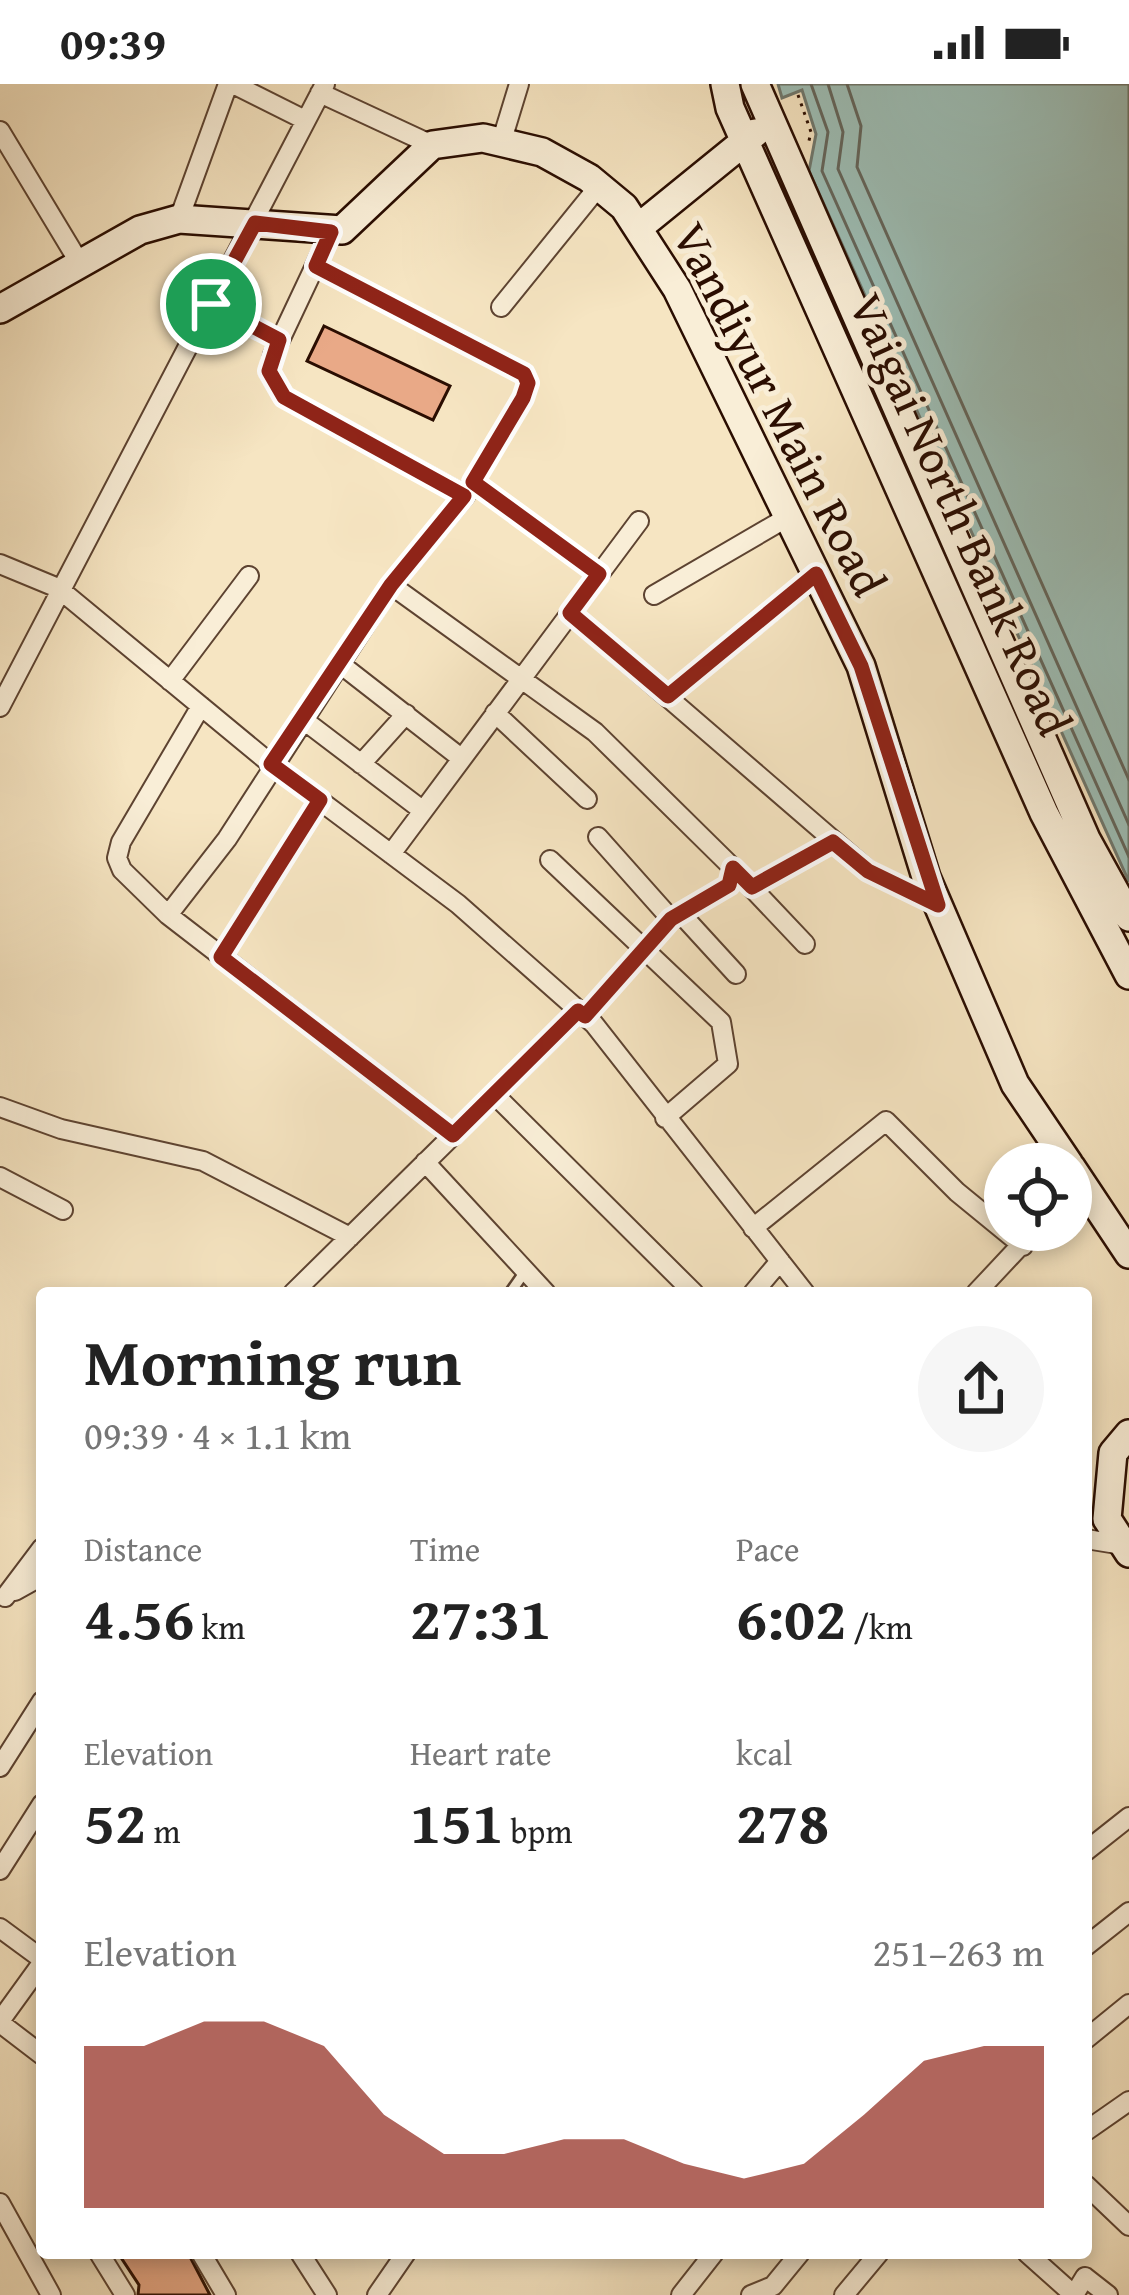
<!DOCTYPE html>
<meta charset="utf-8">
<style>
:root{--surface:#fff;--page:#f6f6f6;--text:#222;--muted:#767676;--accent:#8f2418}
body{margin:0;font-family:"Gentium Book Plus",serif;background:var(--page);color:var(--text);height:100vh;display:flex;flex-direction:column;font-size:45px;white-space:nowrap}
*{box-sizing:border-box;margin:0}
p{font-size:39px;color:var(--muted)}
.icon{flex:none;width:66px;height:66px;fill:none;stroke:currentColor;stroke-width:2;stroke-linecap:round;stroke-linejoin:round}
.map{position:relative;flex:1;overflow:hidden}
.drawer{position:absolute;left:36px;top:1203px;width:1056px;height:972px;display:flex;flex-direction:column;background:var(--surface);border-radius:12px;box-shadow:0 6px 18px #0003}
.drawer>*{flex:none}
.controls{position:absolute;left:984px;top:1059px;display:grid;gap:24px}
.controls a{display:grid;place-items:center;width:108px;height:108px;border-radius:50%;background:var(--surface);box-shadow:0 6px 18px #0003;font-size:60px}
.pin{position:absolute;display:grid;place-items:center;width:102px;height:102px;color:#fff;margin:-51px;border:6px solid #fff;border-radius:50%;box-shadow:0 3px 12px #0007}
.round{display:grid;place-items:center;flex:none;width:126px;height:126px;border-radius:63px;background:var(--page)}
.overview{display:flex;align-items:center;justify-content:space-between;height:204px;padding:0 48px}
h1{font-size:66px;font-weight:700;line-height:90px}
.figures{display:grid;grid-template-columns:repeat(3,1fr);gap:18px;height:204px;padding:12px 48px}
.figures div{display:grid;align-content:center}
.figures b{font-size:60px;font-weight:700}
.figures small{font-size:33px;font-weight:400}
.figures p{font-size:33px}
.chart{height:336px;padding:24px 48px}
.chart p{display:flex;justify-content:space-between}
.chart svg{width:100%;height:216px;margin-top:12px;fill:var(--accent);opacity:.7}
.status{display:flex;justify-content:space-between;align-items:center;height:84px;padding:0 60px;background:var(--surface);direction:ltr}
.status svg{height:33px;fill:currentColor}
.map>svg:first-child{display:block}
</style>
<div class="status"><b>09:39</b><svg viewBox="0 0 49 12"><path d="M0 12V9h3v3zM5 12V6h3v6zM10 12V3h3v9zM15 12V0h3v12zM26 1h20v11H26zM47 4h2v5h-2z"/></svg></div>
<div class="map">
<svg width="1129" height="2211" viewBox="0 0 1129 2211">
<rect width="100%" height="100%" fill="#f6e5c2"/>
<filter id="stains"><feTurbulence type="fractalNoise" baseFrequency=".00167" numOctaves="4"/><feColorMatrix values="0 0 0 0 .2 0 0 0 0 .09 0 0 0 0 .02 0 0 0 .5 -.17"/></filter>
<radialGradient id="worn" r=".72"><stop offset=".6" stop-color="#630" stop-opacity="0"/><stop offset="1" stop-color="#630" stop-opacity=".3"/></radialGradient>
<path fill="#9dbfb7" stroke="#6f786e" stroke-width="3" d="M778 0H1129V798L809 87 816 50 802 6 782 14Z"/>
<g fill="none" stroke-linecap="round" stroke-linejoin="round">
<path stroke="#64665c" stroke-width="3" d="M811 0 828 48 822 87 1129 773
M828 0 843 48 838 85 1129 741
M847 0 861 42 857 83 1129 696"/>
</g>
<path fill="#e9a987" stroke="#2a0d01" stroke-width="3" d="M324 242 450 302 433 336 307 277Z
M118 2169H188L210 2211H138L139 2201Z"/>
<g fill="none" stroke-linecap="round" stroke-linejoin="round">
<defs>
<path id="lane" d="M510 1209 524 1189"/>
<path id="street" d="M233 0 305 36
M320 9 432 61
M0 47 79 178
M501 59 519 0
M179 135 228 0
M316 182 524 290 528 299 523 314 465 412 284 313 269 288 273 271 331 148
M211 220 279 256
M501 223 599 102
M473 398 599 490
M0 480 58 504 271 680 458 820 594 940 805 1209
M391 501 595 648 733 784 729 801 671 835 585 932
M654 511 788 433
M570 529 869 787 938 821
M339 579 461 674
M170 597 249 492
M668 612 816 491
M201 622 121 758 117 774 122 786 168 831 453 1051
M0 623 325 0
M495 629 587 715
M301 634 422 726
M361 680 406 630
M598 753 671 835
M391 770 639 437
M550 776 721 938 728 980 665 1034
M733 784 805 860
M751 803 833 758
M168 831 227 755 391 501 465 412
M682 831 736 890
M221 873 320 716
M494 1010 694 1209
M0 1023 61 1045 203 1077 350 1153
M425 1078 546 1209
M0 1093 63 1126
M753 1144 886 1037 957 1108 1023 1162
M293 1209 579 927
M753 1209 780 1177
M976 1209 1035 1146
M1086 1455 1123 1461
M15 1507 42 1492
M5 1513 42 1464
M0 1683 42 1617
M1086 1767 1129 1733
M0 1786 42 1720
M0 1844 42 1875
M1086 1862 1129 1828
M0 1937 42 1879
M0 1939 42 1971
M1086 1955 1129 1920
M1086 2047 1129 2017
M1086 2101 1129 2142
M0 2119 51 2211
M99 2169 125 2211
M201 2169 226 2211
M300 2169 327 2211
M1027 2169 1074 2211 1085 2193 1108 2211
M377 2211 406 2169
M681 2211 714 2169
M751 2211 773 2202 800 2169
M844 2211 879 2169"/>
<path id="secondary" d="M725 0 730 24 1044 729 1129 891
M755 0 1086 755 1129 833
M638 144 755 49
M0 225 140 146 179 135 342 146 432 61 483 54 542 68 589 94 624 123 677 205 861 582 926 793 1015 1000 1069 1080
M1071 1083 1129 1170
M1129 1350 1113 1369 1107 1435 1129 1469"/>
</defs>
<use href="#lane" stroke="#5d4331" stroke-width="14"/>
<use href="#street" stroke="#5d4331" stroke-width="22"/>
<use href="#secondary" stroke="#2a0d01" stroke-width="32"/>
<path stroke="#2a0d01" stroke-width="3" stroke-dasharray="3 6" stroke-linecap="butt" d="M798 11 811 48 808 61"/>
<use href="#lane" stroke="#f9eed7" stroke-width="9"/>
<use href="#street" stroke="#f9eed7" stroke-width="18"/>
<use href="#secondary" stroke="#f9eed7" stroke-width="27"/>
</g>
<g fill="none" stroke-linecap="round" stroke-linejoin="round">
<defs>
<path id="route" d="M255 139 331 148 316 182 524 290 528 299 523 314 473 398 599 490 570 529 668 612 816 490 861 582 938 821 868 787 833 758 752 803 733 784 729 801 671 835 585 932 578 927 453 1051 221 873 320 716 271 680 391 501 464 412 284 313 269 287 279 256 211 220Z"/>
</defs>
<use href="#route" stroke="#fff" stroke-width="24"/>
<use href="#route" stroke="#8f2418" stroke-width="15"/>
</g>
<g text-anchor="middle" stroke-width="10" stroke-linejoin="round" paint-order="stroke">
<g font-size="48" fill="#2a0d01" stroke="#f9eed7">
<text transform="translate(780 325) rotate(63)" y="17">Vandiyur Main Road</text>
<text transform="translate(961 430) rotate(66)" y="17">Vaigai North Bank Road</text>
</g>
</g>
<rect width="100%" height="100%" filter="url(#stains)"/>
<rect width="100%" height="100%" fill="url(#worn)"/>
</svg>
<div class="controls">
<a><svg class="icon" aria-label="locate" viewBox="0 0 24 24"><circle cx="12" cy="12" r="6"/><path d="M12 2v4M12 18v4M2 12h4M18 12h4"/></svg></a>
</div>
<div class="pin" style="left:211px;top:220px;background:#1e9e55"><svg class="icon" aria-label="arrive" viewBox="0 0 24 24"><path d="M6 21V4h12l-3 4 3 4H6"/></svg></div>
<section class="drawer">
<div class="overview"><div><h1>Morning run</h1><p>09:39 · 4 × 1.1 km</p></div><a class="round"><svg class="icon" aria-label="share" viewBox="0 0 24 24"><path d="M12 15V3M7 8l5-5 5 5M5 13v7h14v-7"/></svg></a></div>
<div class="figures">
<div><p>Distance</p><b>4.56<small> km</small></b></div>
<div><p>Time</p><b>27:31</b></div>
<div><p>Pace</p><b>6:02<small> /km</small></b></div>
</div>
<div class="figures">
<div><p>Elevation</p><b>52<small> m</small></b></div>
<div><p>Heart rate</p><b>151<small> bpm</small></b></div>
<div><p>kcal</p><b>278</b></div>
</div>
<div class="chart"><p><span>Elevation</span>251–263 m</p>
<svg viewBox="0 0 160 44" preserveAspectRatio="none"><path d="M0 44V11L10 11L20 6L30 6L40 11L50 25L60 33L70 33L80 30L90 30L100 35L110 38L120 35L130 25L140 14L150 11L160 11V44z"/></svg>
</div>
</section>
</div>
